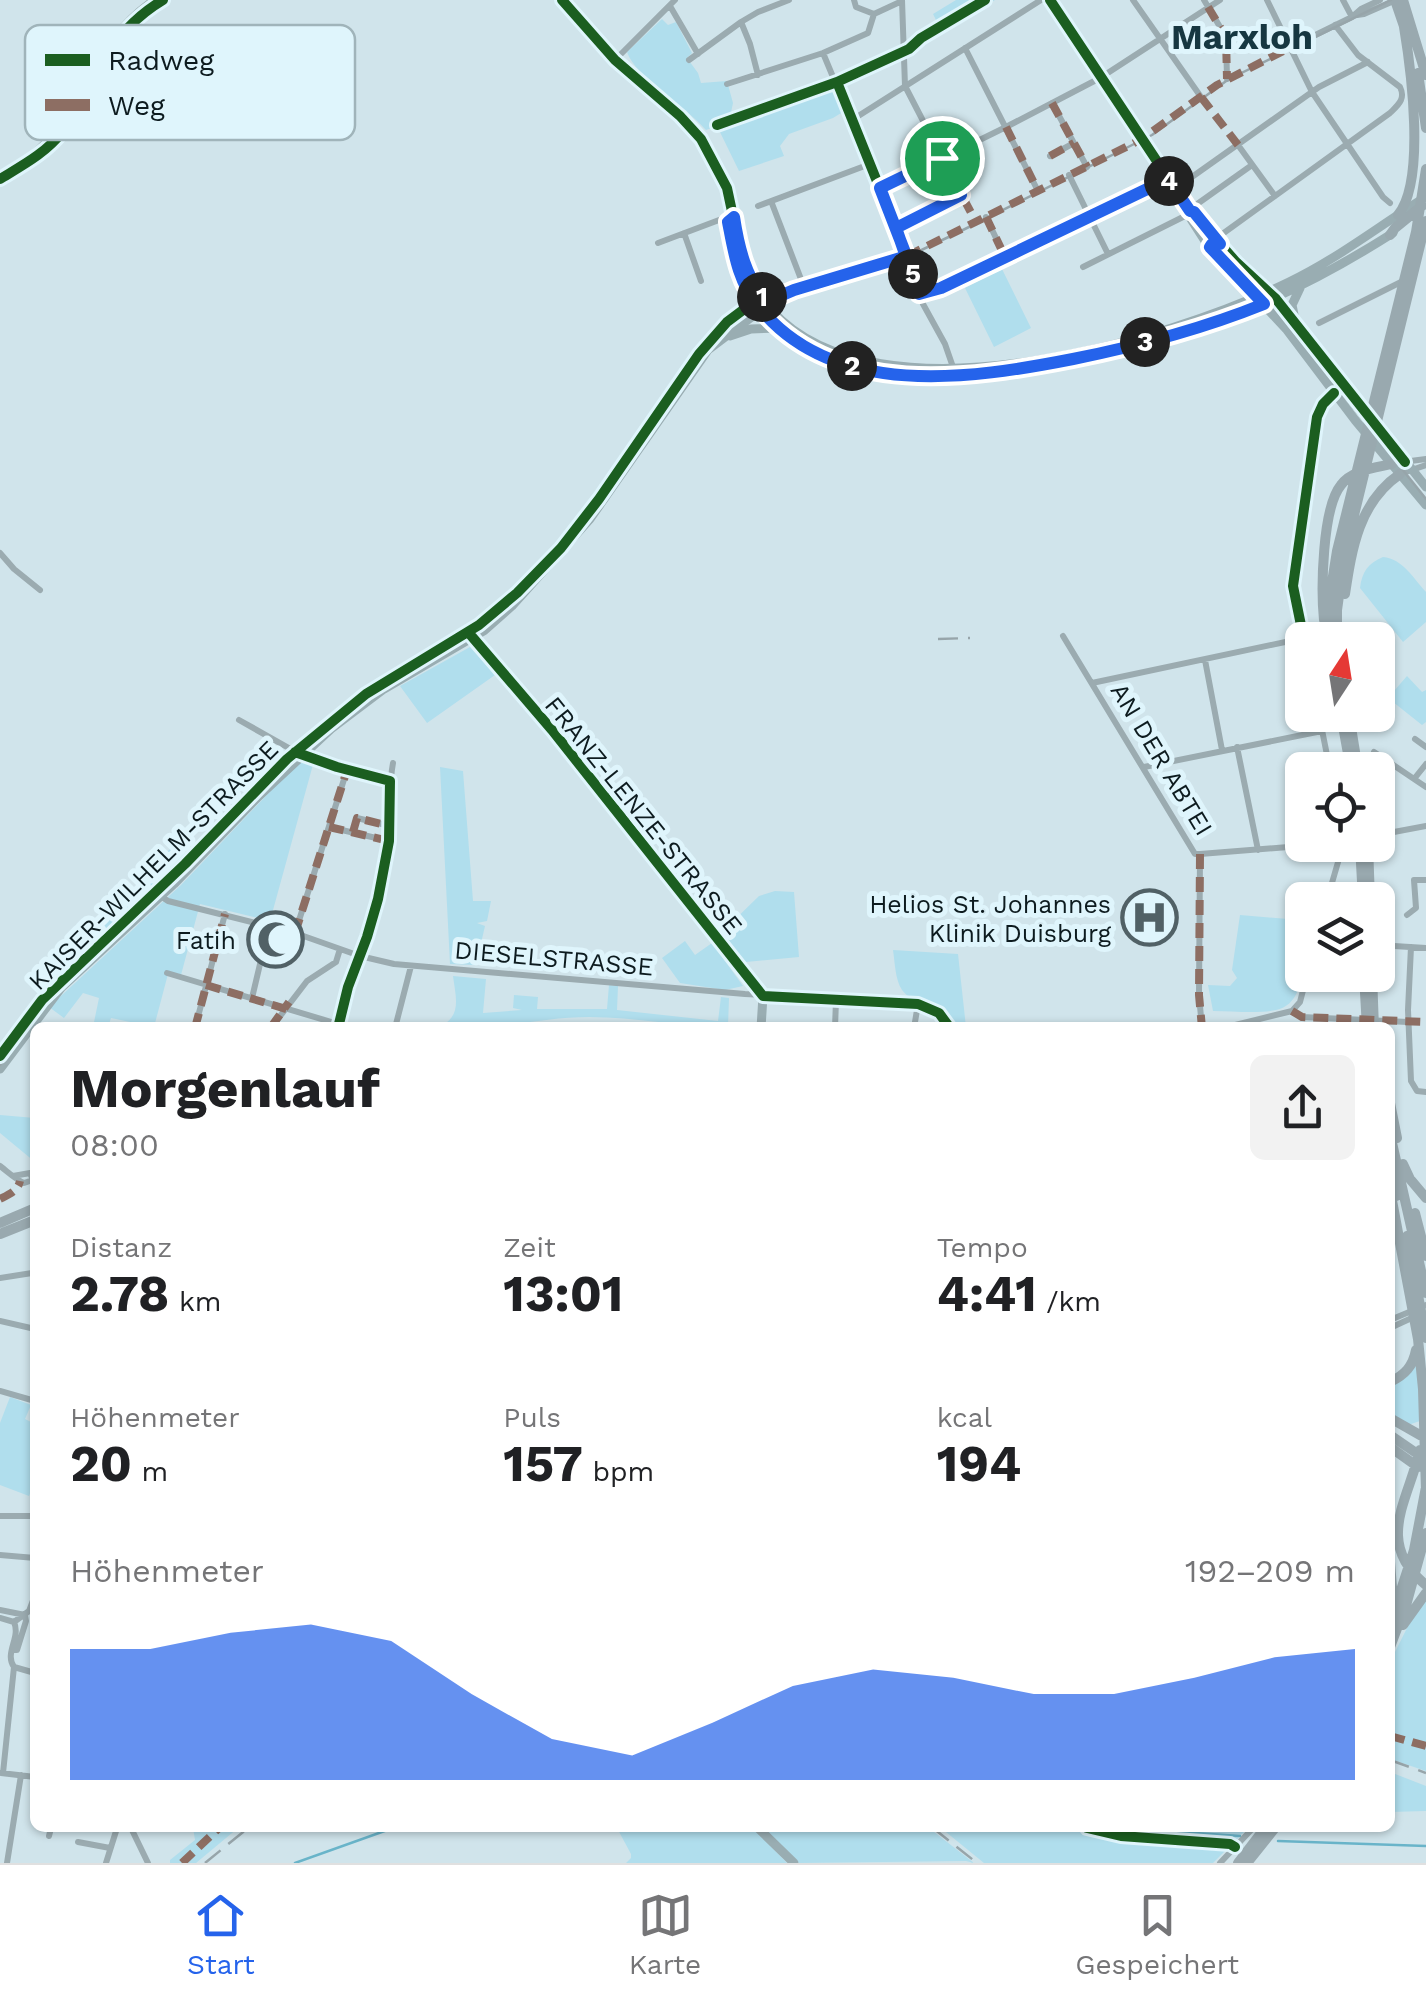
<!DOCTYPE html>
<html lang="de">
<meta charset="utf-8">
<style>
:root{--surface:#fff;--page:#f2f2f2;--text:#202124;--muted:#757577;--line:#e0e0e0;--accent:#2563eb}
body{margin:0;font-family:"Work Sans",sans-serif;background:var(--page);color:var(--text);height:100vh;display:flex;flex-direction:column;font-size:38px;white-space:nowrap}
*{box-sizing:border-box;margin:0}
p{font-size:32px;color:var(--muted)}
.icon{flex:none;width:55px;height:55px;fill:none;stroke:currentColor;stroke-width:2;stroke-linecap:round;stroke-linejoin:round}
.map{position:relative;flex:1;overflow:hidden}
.details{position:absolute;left:30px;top:1022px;width:1365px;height:810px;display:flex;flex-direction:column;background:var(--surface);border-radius:15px;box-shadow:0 2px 8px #0004}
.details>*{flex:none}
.needle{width:65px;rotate:12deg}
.buttons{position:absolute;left:1285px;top:622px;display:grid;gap:20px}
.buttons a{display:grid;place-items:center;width:110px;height:110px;border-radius:15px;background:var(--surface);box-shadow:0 2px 8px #0004;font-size:50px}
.pin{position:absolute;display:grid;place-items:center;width:85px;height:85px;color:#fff;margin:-42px;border:5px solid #fff;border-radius:50%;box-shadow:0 2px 10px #0007}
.km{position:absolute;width:50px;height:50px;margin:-25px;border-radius:50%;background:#222;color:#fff;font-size:28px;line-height:50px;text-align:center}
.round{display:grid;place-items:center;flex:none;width:105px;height:105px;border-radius:15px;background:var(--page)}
.head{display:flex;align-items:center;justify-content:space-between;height:170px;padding:0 40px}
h1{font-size:55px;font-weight:700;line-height:75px}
.figures{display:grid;grid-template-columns:repeat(3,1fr);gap:15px;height:170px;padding:10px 40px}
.figures div{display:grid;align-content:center}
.figures b{font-size:50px;font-weight:700}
.figures small{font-size:28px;font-weight:400}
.figures p{font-size:28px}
.chart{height:280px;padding:20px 40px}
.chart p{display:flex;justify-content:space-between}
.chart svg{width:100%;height:180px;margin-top:10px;fill:var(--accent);opacity:.7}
.menu{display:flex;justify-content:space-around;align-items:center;height:140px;border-top:2px solid var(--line);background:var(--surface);font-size:28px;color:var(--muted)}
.menu a{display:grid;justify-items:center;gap:5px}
.menu .current{color:var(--accent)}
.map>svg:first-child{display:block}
</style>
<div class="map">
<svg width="1426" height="1863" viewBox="0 0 1426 1863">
<rect width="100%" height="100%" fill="#d0e4eb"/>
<path fill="#b0deed" d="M956 0H995L842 89 838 79 938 24 933 14Z
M662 19 668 25 676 22 692 53 687 58 698 73 701 83 727 81 733 103 729 122 706 130C685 106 636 78 627 52Z
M836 85 846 110 833 118 789 134 780 146 784 156 739 171 718 128Z
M1002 269 1031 328 994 347 965 288Z
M1383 557C1403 559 1413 578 1426 592V622L1403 642 1360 588C1362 572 1368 563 1383 557Z
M470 647 495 675 427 723 400 686Z
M1407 676 1422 692 1426 690V722L1422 725 1388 698Z
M303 757 314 761 270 921 200 904 181 975 168 974 154 1027 111 1018 108 1027H93L99 998 83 993 64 1018 49 1007 181 885Z
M440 767 463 771 473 901H491L487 921 477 923 485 926 476 965 450 964Z
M176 844 187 855 108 930 101 924 146 886 154 863Z
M775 891 794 892 799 957 746 962 721 933 759 896Z
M1240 915 1300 920C1301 945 1312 1002 1276 1010 1257 1014 1233 1011 1213 1011L1208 985 1230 986 1237 978 1232 970Z
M685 941 695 955 712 943 743 986 725 990 680 983 662 958Z
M893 950 958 954 966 1027H953C939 996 916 1009 902 990 895 979 895 963 893 950Z
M453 976 486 979 483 1013 522 1010 513 1008 514 995 538 997 537 1009H607L609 985 618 986 617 1010 718 1021 721 997 729 998 728 1027C681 1027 636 1017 589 1017 553 1017 518 1025 482 1027 467 1029 451 1027 435 1028 463 1019 456 999 453 976Z
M0 1115 35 1118V1162L0 1133Z
M1417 1357 1420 1421 1408 1425 1390 1413V1384Z
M10 1397 31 1405 25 1419 35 1424V1479L29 1496 0 1485V1423Z
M1426 1598V1771L1390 1759V1662L1408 1626Z
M1390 1772 1426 1786V1811L1390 1812Z
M193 1828H238L196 1863H170V1860L195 1840Z
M617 1828H753L787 1863H626L631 1858V1854Z
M763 1828H929L974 1863 966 1861 799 1863Z
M941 1828H1248L1213 1863H984Z"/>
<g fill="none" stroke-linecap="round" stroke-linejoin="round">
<path stroke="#69b4c9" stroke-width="2.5" d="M1121 1828 1240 1836
M1278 1841 1426 1846
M295 1863 393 1828"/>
<path stroke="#9babb0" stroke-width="6" d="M854 0 856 7 874 14
M902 0 905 86 965 202
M1133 0 1201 97
M1204 0 1226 37 1227 79
M1267 0 1312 92 1383 197 1390 203
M1343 0 1352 17
M670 6 698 54
M874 14 902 1
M1357 15 1364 14 1396 0
M741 22 750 44 758 75
M1291 47 1352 17 1361 9 1380 0
M965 48 1038 191
M823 53 896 228 923 304 945 344 954 370
M615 60 675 0
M689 60 741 22 758 12 789 0
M727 84 823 53 868 33 874 14
M1052 103 1087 167
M852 120 1041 0
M1238 145 1275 196
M1050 156 1074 143
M25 161C41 146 56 132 68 114 99 68 103 35 152 0
M1069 175 1108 254
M0 179C23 165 46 153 63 131 80 110 89 86 103 62 117 37 138 15 163 0
M880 189 1006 127 1100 78 1220 0
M1175 189 1319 87 1368 62
M771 201 804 287
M758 206 870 164
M986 217 1005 257
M896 228 961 195
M684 233 701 281
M1214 240 1390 113C1398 105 1406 99 1400 87L1358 55 1335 25
M658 243 727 217H734
M1083 267 1185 216 1193 207 1252 165
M919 294 941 288 1160 181 1169 180
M766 303 794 290 907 256
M1319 323 1403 281
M1403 462 1426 459
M1400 474 1426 465
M0 553 14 569 40 590
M1063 636 1195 854H1200
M1304 640 1293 586 1317 417C1322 401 1331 395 1344 387
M1205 660 1222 750
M1092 683 1304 638
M1319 715 1330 770
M239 720 303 756 390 781
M1415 739 1426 747
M1237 747 1258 850
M1374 752 1426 787
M1144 767 1322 731
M1414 779 1426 764
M329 827 389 841
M353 832 357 818 390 826
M1378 835 1426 826
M1200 854 1199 995 1202 1028
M1200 854 1313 845
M159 895 168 901 295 933 360 956 394 964 745 994 918 1004 939 1013 950 1028
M1327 900 1343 845
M1407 915 1416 908 1414 880H1426
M295 933 347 770
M1378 945 1426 948
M1411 947 1408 1010 1411 1081 1417 1091 1426 1092
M167 973 338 1024
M252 998 269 926
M1292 1011 1302 1017 1408 1022
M1292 1011 1300 1002 1307 975
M195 1028 225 914
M271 1028 307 981 336 962 340 949
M338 1028C348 982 369 940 379 894 384 871 390 848 390 825 391 803 389 783 393 763
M395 1028 411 966
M835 1028 836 1000
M914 1028 918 1004
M1223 1028 1292 1011
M0 1166C8 1172 15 1179 24 1183L33 1180 30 1173 13 1176
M0 1278 32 1273
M1390 1320 1426 1305
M0 1321 35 1329
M1390 1328 1416 1316
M0 1391 35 1401
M0 1516H35
M0 1555 35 1558
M0 1610 25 1615 26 1621 17 1650H12
M0 1618 14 1622
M14 1622 29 1611 35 1595
M14 1667 35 1673
M1 1773 35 1777
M3 1773 14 1667C4 1653 21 1638 14 1622
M131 1828 148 1863
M261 1828 267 1829 272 1828
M49 1836 51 1828
M78 1842 110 1848
M7 1863 21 1775
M106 1863 117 1828
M1220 1863 1253 1828"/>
<path stroke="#99adb2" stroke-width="9" d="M562 0C580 21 597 44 617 62 646 89 684 111 704 146 713 161 723 176 728 193 742 239 737 272 772 311 879 427 1168 341 1289 282 1337 259 1379 226 1424 198
M1050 0 1190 211 1193 213 1236 262 1276 299 1426 487
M1190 211 1191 219 1207 244 1287 330 1355 420 1426 505
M729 226C731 241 733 257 738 271 747 293 761 311 778 326 850 387 949 382 1035 366
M1295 320 1292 305 1300 288
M730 336 751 329 780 328
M1143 343C1238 319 1311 285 1393 233
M706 346C720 329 742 299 766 303
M470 634 552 730 763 996 761 1028
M382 684 479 625 518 592
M242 804 287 759 349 707
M140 907 186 862
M0 1056 33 1012 56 986
M0 1069 61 988 174 884 257 798 331 729 384 689 485 630 512 606 590 519 708 350 761 310 766 303
M758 1828 794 1863"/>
<path stroke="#99a9af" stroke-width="10" d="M1395 0 1406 32
M1403 0 1426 75
M1418 73 1426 128
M1398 215C1426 181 1411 69 1404 27
M1390 235 1395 228 1422 206
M1345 594C1352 548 1359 502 1400 474
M1324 620C1321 590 1322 508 1341 485 1352 470 1375 468 1392 464
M1330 640V595L1337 551 1416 232 1426 169
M1337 640V610L1345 552 1426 221
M1341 715 1351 770
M1349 715 1358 770
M1360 845 1363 900
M1368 845 1370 900
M1364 975 1367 1028
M1372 975 1374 1028
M1390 1103 1397 1138
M1390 1134 1426 1293
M1403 1164 1410 1179 1426 1198
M1390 1167 1396 1196
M1390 1190 1418 1339 1423 1389 1426 1491
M1415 1213 1426 1256
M0 1223 35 1208
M0 1234 35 1220
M1407 1236 1426 1338
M1390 1382C1405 1375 1413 1366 1416 1350
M1390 1418 1425 1438
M1390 1435 1422 1457
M1390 1447 1418 1467
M1420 1450C1408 1501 1374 1543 1426 1585
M1390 1562 1392 1588 1390 1613
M1390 1624 1414 1550 1426 1487
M1403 1625 1426 1593
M1390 1647 1407 1602 1426 1533
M1238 1863 1265 1828
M1247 1863 1275 1828"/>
<path stroke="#97a5aa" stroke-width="2.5" d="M1049 0 1212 244 1277 312 1426 499
M0 1065 57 991 173 883 236 816 291 763 368 698 479 632 520 597 551 564 594 511 698 360 732 324 753 310 780 297 907 257 959 232 1152 135 1229 79 1391 0"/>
<path stroke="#97a5aa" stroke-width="2.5" stroke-dasharray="20 10" stroke-linecap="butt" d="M938 639 970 638
M1390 1760 1426 1773
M933 1828 977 1863
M205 1863 248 1828"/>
<path stroke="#8d6e63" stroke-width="8" stroke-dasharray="15 8" stroke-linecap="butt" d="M1208 7 1226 37 1227 79
M1201 97 1238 145
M1052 103 1087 167
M1006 127 1038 191
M1050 156 1074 143
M942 158 976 222
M986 217 1005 257
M907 256 1142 139 1217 85 1291 47
M329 827 389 841
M353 832 357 818 390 826
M1200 854 1199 995 1202 1028
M295 933 347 770
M206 985 293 1011
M1292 1011 1302 1017 1426 1022
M271 1027 289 1002
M195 1028 225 914
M0 1199C8 1195 18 1191 20 1181
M1390 1736 1426 1746
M182 1863 219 1828"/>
<defs>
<path id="cycleway" d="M562 0 615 60 680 116 701 139 727 188 743 263 748 276 766 303
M1050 0 1190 211 1193 213 1236 262 1276 299 1405 462
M717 125 837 82 909 49 921 38 985 0
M0 179C23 165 46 153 63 131 80 110 89 86 103 62 117 37 138 15 163 0
M468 632 552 730 763 996
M1304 640 1293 586 1317 417 1323 404 1334 393
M295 752 337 767 390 781 389 841 378 899 367 937 348 987 338 1028
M763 996 918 1004 939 1013 950 1028
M0 1056 42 1000 185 864 287 759 366 694 479 625 517 593 561 548 599 499 699 354 727 322 755 301 766 303 794 290 907 256 837 82
M1087 1828 1121 1836 1230 1844 1235 1847"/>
</defs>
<use href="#cycleway" stroke="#dff5fc" stroke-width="16"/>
<use href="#cycleway" stroke="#1b5e20" stroke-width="10"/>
</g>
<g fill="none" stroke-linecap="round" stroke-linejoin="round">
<defs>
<path id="route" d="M942 158 880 188 906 255 907 256 794 290 766 302C746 276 739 250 734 217L728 222C734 253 738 282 759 307 834 400 971 379 1073 359 1138 346 1202 329 1264 304L1210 247 1212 244H1220L1194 212 1190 211 1169 180H1166L941 288 919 294 896 228 961 195 942 158"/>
</defs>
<use href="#route" stroke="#fff" stroke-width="20"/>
<use href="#route" stroke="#2563eb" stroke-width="12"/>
</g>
<defs>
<symbol id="hospital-ring" viewBox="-11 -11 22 22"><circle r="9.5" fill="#dff5fc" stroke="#516166" stroke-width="1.5"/><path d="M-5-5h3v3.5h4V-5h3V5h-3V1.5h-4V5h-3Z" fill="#516166"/></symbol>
<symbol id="mosque-ring" viewBox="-11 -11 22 22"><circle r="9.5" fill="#dff5fc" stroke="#516166" stroke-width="1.5"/><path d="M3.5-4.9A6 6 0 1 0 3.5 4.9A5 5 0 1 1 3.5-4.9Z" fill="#516166"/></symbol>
</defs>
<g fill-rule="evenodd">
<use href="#hospital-ring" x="1118" y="886" width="63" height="63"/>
<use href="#mosque-ring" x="244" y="908" width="63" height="63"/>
</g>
<g text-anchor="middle" stroke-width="10" stroke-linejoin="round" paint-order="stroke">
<g font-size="25" fill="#0d1b1f" stroke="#dff5fc">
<text transform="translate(1162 759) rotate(59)" y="9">AN DER ABTEI</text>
<text transform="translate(644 815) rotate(51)" y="9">FRANZ-LENZE-STRASSE</text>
<text transform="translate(153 865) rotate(-45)" y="9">KAISER-WILHELM-STRASSE</text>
<text transform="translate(554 958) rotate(5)" y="9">DIESELSTRASSE</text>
</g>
<g font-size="25" fill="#0d1b1f" stroke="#dff5fc" text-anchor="end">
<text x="1111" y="913">Helios St. Johannes<tspan x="1111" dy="29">Klinik Duisburg</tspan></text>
<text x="236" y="949">Fatih</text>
</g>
<g font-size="35" font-weight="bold" fill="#163741" stroke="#dff5fc">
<text x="1242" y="49">Marxloh</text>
</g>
</g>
<rect x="25" y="25" width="330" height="115" rx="15" fill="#dff5fc" stroke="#a0b4ba" stroke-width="2.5"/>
<rect x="45" y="54" width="45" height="12" fill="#1b5e20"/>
<rect x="45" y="99" width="45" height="12" fill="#8d6e63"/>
<g font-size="28" fill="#0d1b1f">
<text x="108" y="70">Radweg</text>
<text x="108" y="115">Weg</text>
</g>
</svg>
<div class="buttons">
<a><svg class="needle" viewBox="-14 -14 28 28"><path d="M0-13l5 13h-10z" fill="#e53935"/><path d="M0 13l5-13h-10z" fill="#757577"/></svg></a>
<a><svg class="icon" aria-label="locate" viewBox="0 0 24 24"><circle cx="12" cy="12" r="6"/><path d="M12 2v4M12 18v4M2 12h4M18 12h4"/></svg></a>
<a><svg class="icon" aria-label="layers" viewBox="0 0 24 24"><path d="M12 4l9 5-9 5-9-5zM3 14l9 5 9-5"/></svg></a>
</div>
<div class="pin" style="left:942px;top:158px;background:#1e9e55"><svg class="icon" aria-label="arrive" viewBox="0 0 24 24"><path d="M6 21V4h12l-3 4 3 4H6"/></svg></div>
<b class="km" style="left:762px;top:297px">1</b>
<b class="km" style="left:852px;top:366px">2</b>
<b class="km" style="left:1145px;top:342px">3</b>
<b class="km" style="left:1169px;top:181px">4</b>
<b class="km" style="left:913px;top:274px">5</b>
<section class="details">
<div class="head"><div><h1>Morgenlauf</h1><p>08:00</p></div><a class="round"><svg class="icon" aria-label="share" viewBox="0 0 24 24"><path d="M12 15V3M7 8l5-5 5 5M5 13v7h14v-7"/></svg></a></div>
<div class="figures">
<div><p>Distanz</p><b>2.78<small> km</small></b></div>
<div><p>Zeit</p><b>13:01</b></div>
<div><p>Tempo</p><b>4:41<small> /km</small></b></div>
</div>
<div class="figures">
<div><p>Höhenmeter</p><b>20<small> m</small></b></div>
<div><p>Puls</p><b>157<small> bpm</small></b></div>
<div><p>kcal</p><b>194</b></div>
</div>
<div class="chart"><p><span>Höhenmeter</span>192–209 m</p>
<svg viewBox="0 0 160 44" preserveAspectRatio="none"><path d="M0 44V12L10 12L20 8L30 6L40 10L50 23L60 34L70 38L80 30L90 21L100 17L110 19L120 23L130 23L140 19L150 14L160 12V44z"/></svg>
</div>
</section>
</div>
<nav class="menu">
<a class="current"><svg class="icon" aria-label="home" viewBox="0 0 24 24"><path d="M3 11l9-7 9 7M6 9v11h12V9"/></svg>Start</a>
<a><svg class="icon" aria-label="map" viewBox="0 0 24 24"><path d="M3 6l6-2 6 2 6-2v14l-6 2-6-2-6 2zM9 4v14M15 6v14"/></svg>Karte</a>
<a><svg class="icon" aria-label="saved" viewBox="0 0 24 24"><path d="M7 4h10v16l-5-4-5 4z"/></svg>Gespeichert</a>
</nav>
